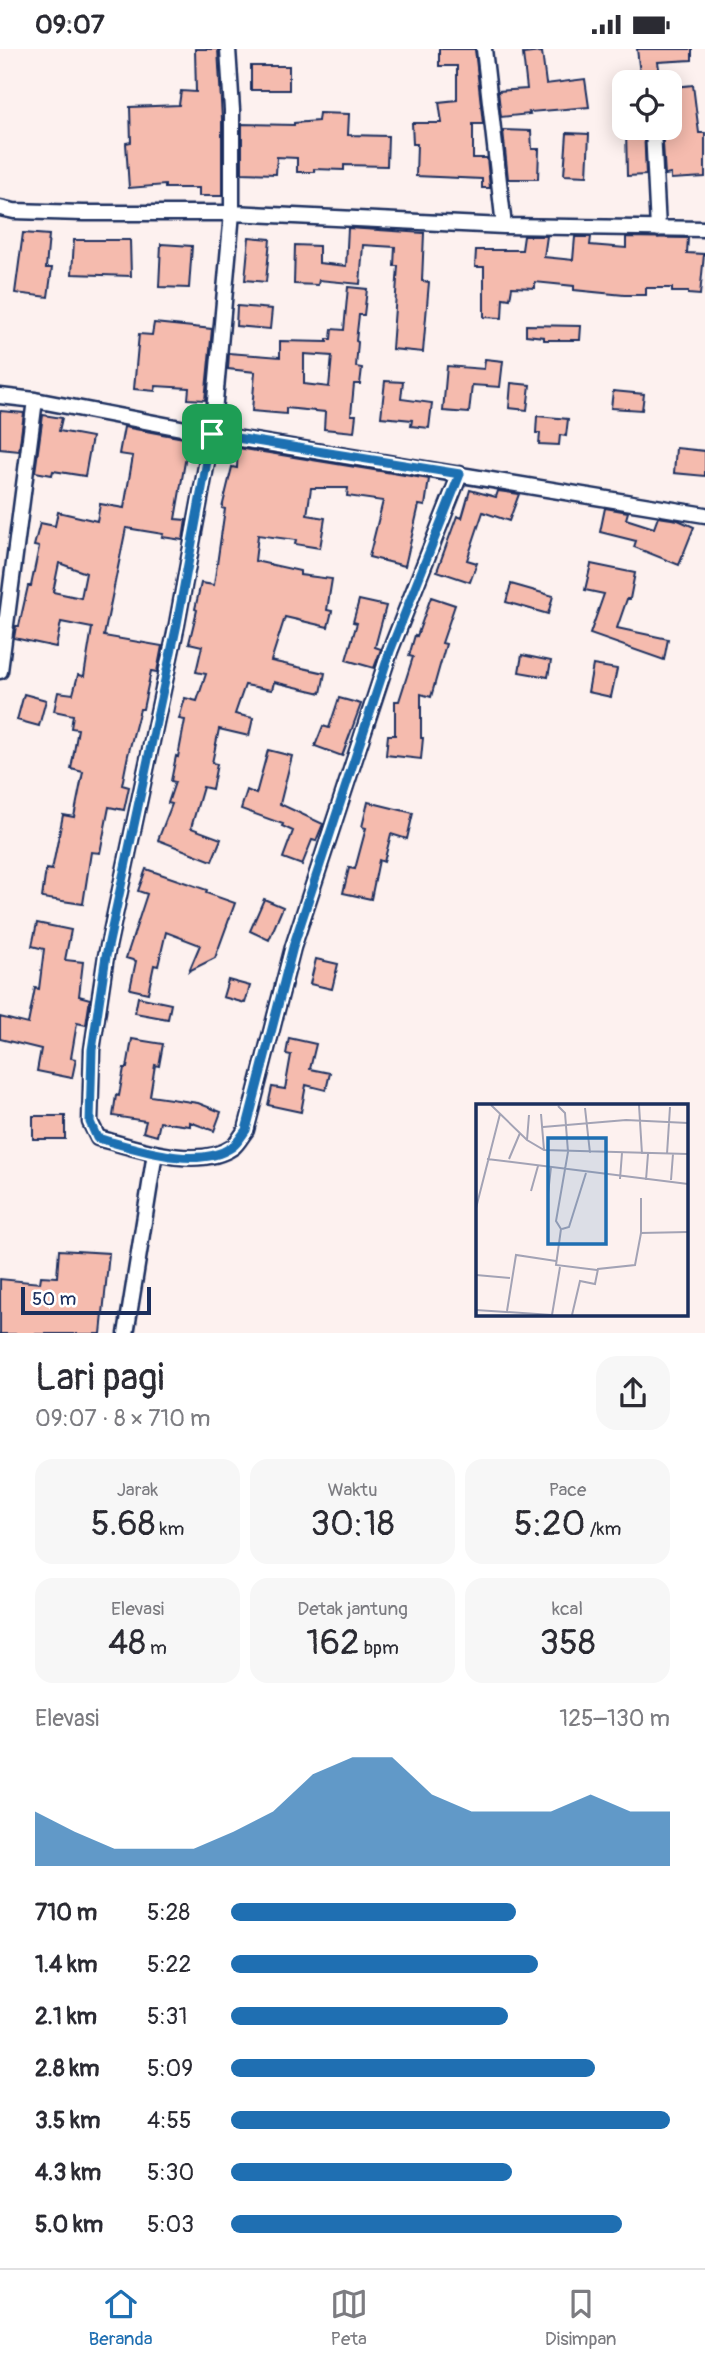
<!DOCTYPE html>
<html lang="id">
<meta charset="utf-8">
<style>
:root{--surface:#fff;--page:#f7f7f7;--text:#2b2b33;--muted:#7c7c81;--line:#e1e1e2;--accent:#1f6fb2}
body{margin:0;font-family:Pangolin,sans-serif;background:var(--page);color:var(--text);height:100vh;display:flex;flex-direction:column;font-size:26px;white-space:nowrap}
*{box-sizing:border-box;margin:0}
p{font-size:23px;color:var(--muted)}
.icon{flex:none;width:38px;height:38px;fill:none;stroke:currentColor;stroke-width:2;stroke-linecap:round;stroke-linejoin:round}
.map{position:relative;height:1284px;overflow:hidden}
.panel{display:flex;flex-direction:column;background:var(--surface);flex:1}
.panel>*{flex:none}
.tools{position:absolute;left:612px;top:21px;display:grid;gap:14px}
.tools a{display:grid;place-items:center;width:70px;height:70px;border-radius:14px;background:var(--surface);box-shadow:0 4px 18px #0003;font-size:35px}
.scale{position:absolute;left:21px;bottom:18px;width:130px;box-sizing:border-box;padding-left:7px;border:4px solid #1b2f5e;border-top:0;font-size:19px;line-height:24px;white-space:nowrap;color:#1b2f5e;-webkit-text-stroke:5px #fff;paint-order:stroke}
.pin{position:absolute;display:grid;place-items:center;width:60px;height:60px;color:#fff;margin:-30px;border-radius:14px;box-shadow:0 4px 10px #0006}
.round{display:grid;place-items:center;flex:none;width:74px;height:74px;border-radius:21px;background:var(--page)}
.head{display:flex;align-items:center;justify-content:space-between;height:119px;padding:0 35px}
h1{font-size:38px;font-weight:600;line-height:52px}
.metrics{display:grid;grid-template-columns:repeat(3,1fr);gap:10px;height:119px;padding:7px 35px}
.metrics div{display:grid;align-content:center;border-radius:18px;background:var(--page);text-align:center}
.metrics b{font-size:35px;font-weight:600}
.metrics small{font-size:19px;font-weight:400}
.metrics p{font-size:19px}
.chart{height:196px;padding:14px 35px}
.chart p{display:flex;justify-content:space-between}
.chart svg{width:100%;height:126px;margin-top:7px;fill:var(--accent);opacity:.7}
ul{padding:0 35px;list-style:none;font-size:23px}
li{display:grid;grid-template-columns:112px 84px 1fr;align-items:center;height:52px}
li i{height:18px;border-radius:9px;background:var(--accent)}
.status{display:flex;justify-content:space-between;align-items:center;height:49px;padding:0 35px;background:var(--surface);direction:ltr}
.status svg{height:19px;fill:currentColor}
.tab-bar{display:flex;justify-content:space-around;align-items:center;height:98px;border-top:2px solid var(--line);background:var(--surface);font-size:19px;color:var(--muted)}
.tab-bar a{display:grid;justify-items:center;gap:4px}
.tab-bar .active{color:var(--accent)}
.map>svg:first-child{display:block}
</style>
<div class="status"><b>09:07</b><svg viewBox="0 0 49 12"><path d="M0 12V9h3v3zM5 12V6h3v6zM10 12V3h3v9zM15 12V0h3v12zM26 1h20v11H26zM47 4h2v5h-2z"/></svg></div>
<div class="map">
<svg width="705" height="1285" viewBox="0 0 705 1285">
<rect width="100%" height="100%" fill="#fdf1ef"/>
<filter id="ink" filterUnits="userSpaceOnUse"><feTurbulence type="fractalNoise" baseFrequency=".0143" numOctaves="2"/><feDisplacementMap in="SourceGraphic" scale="14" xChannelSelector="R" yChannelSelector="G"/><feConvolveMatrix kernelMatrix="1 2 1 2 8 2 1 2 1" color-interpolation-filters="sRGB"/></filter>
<g filter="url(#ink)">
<path fill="#f5bbae" stroke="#1b2f5e" stroke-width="2" fill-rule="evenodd" d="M195 0H218L222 70V147H199V139H165V136L129 139 126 94 131 93 130 58 179 56 181 42 196 43Z
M439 0H475L483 75H473V109H487L490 139H482V130L416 127 417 95H413L412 74H442L439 53 457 51V17H439Z
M637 0H692V11L658 13 661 33H641Z
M542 3 546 35 585 30 589 58 529 63 530 65 501 68 498 42 527 40 523 5Z
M251 17H289V41H251Z
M693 36 699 84H705V128L671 130V125L665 126 662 79H679L674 38Z
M319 64 349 65 348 86 388 87 387 117 344 116V121L314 120V123H297V109L277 108 276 125 242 124V75L294 76V74L318 72Z
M626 79H644L646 126 627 127Z
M503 81 531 82 532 100H539L538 130H508Z
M567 84 589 85 587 127 564 126Z
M348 179 424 184 422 232 429 233 423 303 392 300 398 217H394L395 198 363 196 360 235 319 231 318 236 294 235 295 196 319 197V214L346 217Z
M23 184 49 186 46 219H52L48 248 15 244Z
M524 187H547L544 208 573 211 575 188H591L590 196 626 199V188L688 189 687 204 704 205 700 246 688 245V243H672V239H646V246H624L574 241V237L535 233V239L512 238 510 250 503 249 502 269 484 268V218H475L476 201H522Z
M249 188 270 190 266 233 245 231Z
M74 191H130L131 227 72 225Z
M161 195 192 197 189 239 159 238Z
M348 238 367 240 364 266H359L356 292 358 293 356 318 362 319 360 335H354L351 366H356L354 383 324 380 325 363 286 359V365L252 362 255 323 228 320 229 304 280 308V292L327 293V290H331L332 280 344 281ZM304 305 332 307 329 338 304 335Z
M237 257 272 260 270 280 236 277Z
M154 274 212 280 205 351 188 350 189 339 156 337 155 342 134 340 139 285 152 286Z
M526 276 581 277 580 291H544V288L526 286Z
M485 310 503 312 500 338 472 336 469 364 443 362 447 317 484 320Z
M385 332 403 333 401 350 432 354 429 379 411 377 412 371 381 368Z
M511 334 530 336 527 361 509 359Z
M613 342 644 345 642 361 611 359Z
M0 362 24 364 19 402 0 400Z
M43 366 62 369 59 382 92 388 85 427 53 422 52 426 35 423Z
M537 367 568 370 566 387 560 386 559 396 539 395 540 384H536Z
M124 378 189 390 175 470 186 471 183 491 162 488 163 485 126 479 104 587 162 597 157 623 151 622 143 660H140L128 706 122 736 129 738 124 761 109 758 100 804 91 803 83 855 42 849 46 820 52 821 63 766 74 768 83 723 71 720 78 680 71 679 73 666 54 662 58 643 73 645 78 626 84 627 92 579 61 573 56 598 14 589 16 577H19L28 537H31L39 498 34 497 40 474 55 477 58 463 97 472 100 455 124 459 133 407 119 405ZM59 514 86 524 81 549 53 543Z
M238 399 429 430 425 457 419 456 405 517 369 508 383 452 347 447 348 439H311L307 466 325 469 320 499 295 495 296 491 258 486 255 512 300 522V526L332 530 327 561 332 562 328 578 285 568 271 612 325 624 321 644 274 633 272 641 245 636 235 665 253 669 249 687 219 680 212 714 217 715 212 740 203 738 191 779 221 790 212 812 158 791 172 755 168 754 175 733 171 732 176 707 178 708 185 671 179 670 185 649 197 652 206 625 196 623 202 597 189 594 197 561 195 560 201 534 214 536 225 460 222 459 232 418 237 419Z
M676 399 705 402V427L674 424Z
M470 441 496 448 498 442 519 445 509 472 483 463 467 511 477 514 470 533 437 522 457 467 462 469Z
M605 459 628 463 626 470 654 479 658 468 678 471 694 478 679 516 634 498 636 492 600 483Z
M591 515 635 524 630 550H627L617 579 668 590 664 611 590 585 604 545 585 541Z
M511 535 553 547 548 565 506 553Z
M431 548 455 556 442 594 446 595 431 648 421 645V689H423L421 710 386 706 388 686H395V652H399L413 608 409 607 415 586 417 587Z
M359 551 386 557 375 598 381 600 374 619 346 611 357 574 353 573Z
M522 606 551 612 548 628 519 623Z
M593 616 617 620 611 648 588 643Z
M24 645 46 651 39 677 17 671Z
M339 649 361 655 342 707 315 697 323 677 329 679Z
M268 701 292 707 280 755 323 775 316 792 312 791 302 816 283 809 293 782 282 777 283 775 241 760 247 741 256 745Z
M368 753 413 764 407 790 391 785 384 813 379 811 371 850 343 844 349 819 355 820 366 779 362 778Z
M146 820 207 841 206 844 235 854 215 909 189 922 200 896 166 883 158 917 154 916 148 944 130 940 136 912 126 909 147 845 138 842Z
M264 850 283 858 269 891 250 882Z
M37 874 71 881 65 911 83 913 79 947 90 950 86 976 77 974 71 1009 76 1010 72 1029 37 1022 41 1000 0 990V968L28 975 35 939 39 940 44 900 32 897Z
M316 910 338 915 332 940 310 935Z
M228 931 250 937 245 954 223 948Z
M138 948 171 955 168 970 135 964Z
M289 989 316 995 310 1020 330 1024 326 1041 306 1036 301 1063 268 1056 272 1038 285 1040 291 1006 286 1005Z
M132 990 163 995 159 1017 155 1016 150 1047 198 1054 221 1063 214 1082 190 1073V1077L160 1073 157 1087 143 1083 146 1072 113 1067 116 1046 119 1047 124 1019H127Z
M33 1067H65V1090H33Z
M59 1201 109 1204 101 1285H0V1230L40 1234 41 1227 57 1228Z"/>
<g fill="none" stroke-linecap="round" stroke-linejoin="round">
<defs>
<path id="street" d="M228 0 232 61V164L212 385 177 575 106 907 92 1001 90 1073 98 1089C135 1099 198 1122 233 1098 238 1094 242 1086 246 1081L293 898 390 602 460 425
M484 0 504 177
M653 81 658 180
M0 159 14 162 83 164H232L504 177 705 180
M0 347 35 351 212 385 705 466
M0 622 35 351
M126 1285 155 1104"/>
</defs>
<use href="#street" stroke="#1b2f5e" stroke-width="19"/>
<use href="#street" stroke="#fff" stroke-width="14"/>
</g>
</g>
<g fill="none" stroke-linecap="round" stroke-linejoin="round" filter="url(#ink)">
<defs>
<path id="route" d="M212 385 460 425 390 602 293 898 246 1081C242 1086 238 1094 232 1098 197 1122 135 1099 97 1089L90 1073 92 1001 106 907 177 575Z"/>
</defs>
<use href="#route" stroke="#fff" stroke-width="14"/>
<use href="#route" stroke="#1f6fb2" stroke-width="9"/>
</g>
<g transform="translate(476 1055)">
<rect width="212" height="212" fill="#fdf1ef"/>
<path fill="none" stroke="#a3a3b5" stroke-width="2" d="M15 1 51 36 68 46 212 50M163 1 166 50M82 2 89 9 92 48 80 117 85 125 80 161 121 166M109 4 114 49M65 10 68 46M67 23 150 16 212 19M51 36 53 11M191 50 194 3M11 55 212 80M33 55 44 29M144 75 146 49M170 76 172 50M195 76 197 50M55 87 62 62M72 90 75 63M165 94V129M0 104 24 10M86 125 93 123 110 69M0 171 34 174M0 206 76 211M31 207 40 151 80 157M76 211 84 163M96 211 104 177 119 180 122 165 159 161 165 129 212 128"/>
<path fill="#1f6fb2" fill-opacity="0.15" stroke="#1f6fb2" stroke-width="3.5" d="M72 34H130V140H72Z"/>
<rect width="212" height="212" fill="none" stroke="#1b2f5e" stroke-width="3.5"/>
</g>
</svg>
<div class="tools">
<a><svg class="icon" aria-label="locate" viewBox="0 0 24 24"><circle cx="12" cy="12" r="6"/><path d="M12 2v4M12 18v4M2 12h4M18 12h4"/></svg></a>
</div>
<div class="scale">50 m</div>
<div class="pin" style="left:212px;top:385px;background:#1e9e55"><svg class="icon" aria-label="arrive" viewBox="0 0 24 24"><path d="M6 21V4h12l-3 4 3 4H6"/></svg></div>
</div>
<section class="panel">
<div class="head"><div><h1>Lari pagi</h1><p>09:07 · 8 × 710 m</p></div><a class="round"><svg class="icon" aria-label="share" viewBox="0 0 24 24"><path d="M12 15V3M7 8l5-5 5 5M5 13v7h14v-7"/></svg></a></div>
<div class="metrics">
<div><p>Jarak</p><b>5.68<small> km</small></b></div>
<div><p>Waktu</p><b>30:18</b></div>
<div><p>Pace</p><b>5:20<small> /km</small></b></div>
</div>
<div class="metrics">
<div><p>Elevasi</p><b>48<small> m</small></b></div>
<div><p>Detak jantung</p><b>162<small> bpm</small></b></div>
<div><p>kcal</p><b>358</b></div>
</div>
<div class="chart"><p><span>Elevasi</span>125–130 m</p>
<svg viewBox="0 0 160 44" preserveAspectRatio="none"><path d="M0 44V25L10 32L20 38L30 38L40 38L50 32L60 25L70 12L80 6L90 6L100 19L110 25L120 25L130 25L140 19L150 25L160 25V44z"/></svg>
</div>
<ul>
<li><b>710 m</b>5:28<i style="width:65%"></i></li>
<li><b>1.4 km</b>5:22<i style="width:70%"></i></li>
<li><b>2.1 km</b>5:31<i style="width:63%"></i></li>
<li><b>2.8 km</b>5:09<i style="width:83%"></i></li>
<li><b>3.5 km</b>4:55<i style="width:100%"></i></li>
<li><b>4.3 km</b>5:30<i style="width:64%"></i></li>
<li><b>5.0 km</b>5:03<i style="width:89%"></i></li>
</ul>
</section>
<nav class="tab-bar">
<a class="active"><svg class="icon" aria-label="home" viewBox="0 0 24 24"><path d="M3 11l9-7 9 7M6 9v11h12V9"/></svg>Beranda</a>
<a><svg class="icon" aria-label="map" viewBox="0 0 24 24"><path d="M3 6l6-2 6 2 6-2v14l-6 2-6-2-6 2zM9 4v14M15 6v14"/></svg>Peta</a>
<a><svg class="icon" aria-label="saved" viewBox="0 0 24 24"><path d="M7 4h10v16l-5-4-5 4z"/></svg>Disimpan</a>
</nav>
